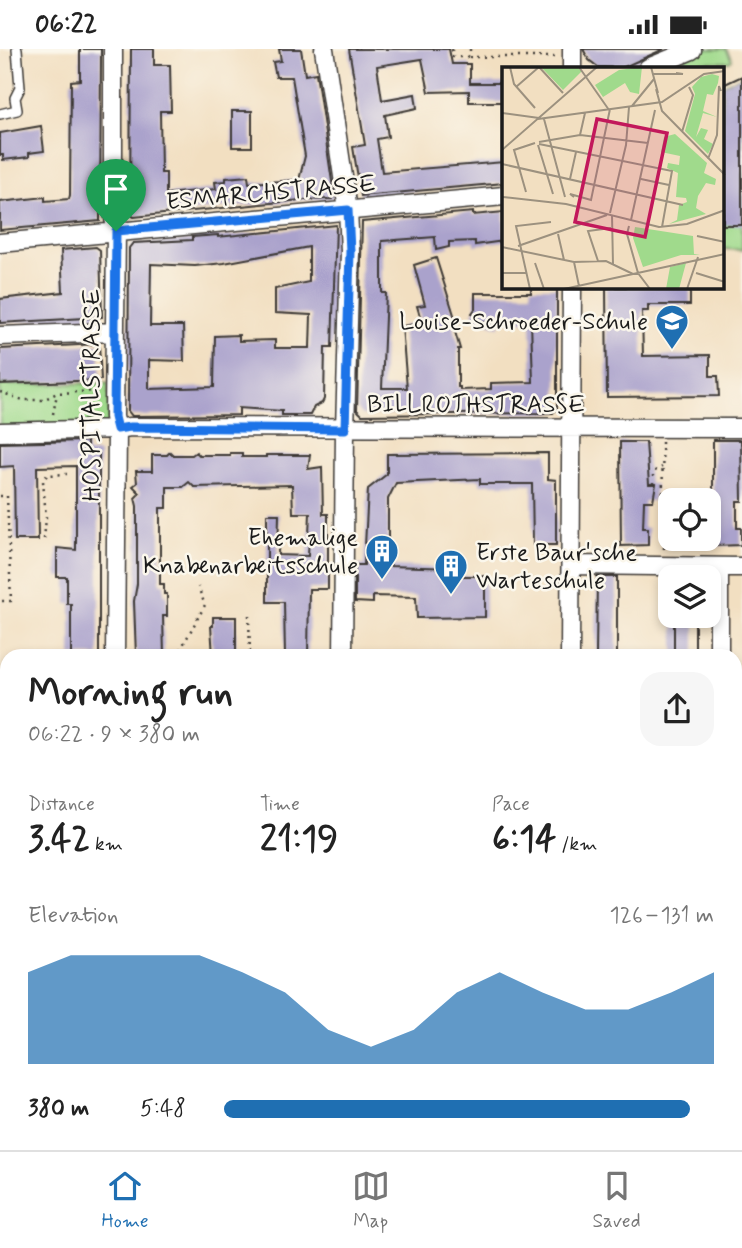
<!DOCTYPE html>
<meta charset="utf-8">
<style>
:root{--surface:#fff;--page:#f6f6f6;--text:#222;--muted:#767676;--line:#e0e0e0;--accent:#1f6fb2}
body{margin:0;font-family:Mynerve,sans-serif;background:var(--page);color:var(--text);height:100vh;display:flex;flex-direction:column;font-size:26px;white-space:nowrap}
*{box-sizing:border-box;margin:0}
p{font-size:23px;color:var(--muted)}
.icon{flex:none;width:38px;height:38px;fill:none;stroke:currentColor;stroke-width:2;stroke-linecap:round;stroke-linejoin:round}
.map{position:relative;flex:1;overflow:hidden}
.side{position:absolute;left:0px;top:600px;width:742px;height:502px;display:flex;flex-direction:column;background:var(--surface);border-radius:21px 21px 0 0;box-shadow:0 4px 10px #0003}
.side>*{flex:none}
.controls{position:absolute;left:658px;top:439px;display:grid;gap:14px}
.controls a{display:grid;place-items:center;width:63px;height:63px;border-radius:14px;background:var(--surface);box-shadow:0 4px 10px #0003;font-size:35px}
.pin{position:absolute;display:grid;place-items:center;width:60px;height:60px;color:#fff;margin:-72px -30px;border-radius:50% 50% 50% 0;rotate:-45deg;box-shadow:0 0 7px #0007}
.pin .icon{rotate:45deg}
.round{display:grid;place-items:center;flex:none;width:74px;height:74px;border-radius:21px;background:var(--page)}
.headline{display:flex;align-items:center;justify-content:space-between;height:119px;padding:0 28px}
h1{font-size:38px;font-weight:700;line-height:52px}
.figures{display:grid;grid-template-columns:repeat(3,1fr);gap:10px;height:119px;padding:7px 28px}
.figures div{display:grid;align-content:center}
.figures b{font-size:35px;font-weight:700}
.figures small{font-size:19px;font-weight:400}
.figures p{font-size:19px}
.chart{height:196px;padding:14px 28px}
.chart p{display:flex;justify-content:space-between}
.chart svg{width:100%;height:126px;margin-top:7px;fill:var(--accent);opacity:.7}
ul{padding:0 28px;list-style:none;font-size:23px}
li{display:grid;grid-template-columns:112px 84px 1fr;align-items:center;height:52px}
li i{height:18px;border-radius:9px;background:var(--accent)}
.status{display:flex;justify-content:space-between;align-items:center;height:49px;padding:0 35px;background:var(--surface);direction:ltr}
.status svg{height:19px;fill:currentColor}
.tab-bar{display:flex;justify-content:space-around;align-items:center;height:98px;border-top:2px solid var(--line);background:var(--surface);font-size:19px;color:var(--muted)}
.tab-bar a{display:grid;justify-items:center;gap:4px}
.tab-bar .active{color:var(--accent)}
.map>svg:first-child{display:block}
</style>
<div class="status"><b>06:22</b><svg viewBox="0 0 49 12"><path d="M0 12V9h3v3zM5 12V6h3v6zM10 12V3h3v9zM15 12V0h3v12zM26 1h20v11H26zM47 4h2v5h-2z"/></svg></div>
<div class="map">
<svg width="742" height="1101" viewBox="0 0 742 1101">
<rect width="100%" height="100%" fill="#fbf7ec"/>
<filter id="ink" filterUnits="userSpaceOnUse"><feTurbulence type="fractalNoise" baseFrequency=".0143" numOctaves="2"/><feDisplacementMap in="SourceGraphic" scale="14" xChannelSelector="R" yChannelSelector="G"/><feConvolveMatrix kernelMatrix="1 2 1 2 8 2 1 2 1" color-interpolation-filters="sRGB"/></filter>
<filter id="wash" filterUnits="userSpaceOnUse"><feTurbulence type="fractalNoise" baseFrequency=".00686" numOctaves="4" result="noise"/><feDisplacementMap in="SourceGraphic" scale="28" xChannelSelector="R" yChannelSelector="G"/><feGaussianBlur stdDeviation="1.57" result="paint"/><feColorMatrix in="noise" values="0 0 0 0 0 0 0 0 0 0 0 0 0 0 0 0 0 1.4 0 .05"/><feComposite in="paint" operator="in"/></filter>
<g filter="url(#wash)">
<rect width="100%" height="100%" fill="#f2dfc1"/>
<path fill="#a0da8c" stroke="#5e7b54" stroke-width="2" d="M704 0H726L732 11 729 13H684L685 8Z
M742 27V201L723 200V36Z
M108 334 109 377 0 378V336Z
M735 701H742V912L735 914Z
M735 996H742V1101H608L607 1096H735Z"/>
<g id="blocks">
<path fill="#aaa2cc" fill-rule="evenodd" d="M80 0H101L100 172 0 181V153L45 148V152L69 150 70 146 71 32 80 31Z
M131 0H154V16H170L171 62H160L161 124H166V145L216 140 215 133 226 132V129L248 127 249 134 299 131 305 107 292 28H276L273 13 281 12 279 0H301L305 26 316 24 334 146 332 150 301 151 134 168 130 165Z
M349 0H449L452 15H470V34H504V53H469V42L429 43 422 10 377 17 382 51 415 45 417 59 385 66 388 88 377 90 382 123 504 113V134L361 147 353 98 365 96Z
M583 0H664L622 19 598 18 589 11Z
M742 27V176H723V36Z
M232 62H252V98H232Z
M41 77 44 102 29 104V108L3 111V106H0V84Z
M473 163V166L504 163V192L475 196V192L449 193V198L436 201 435 188 382 192V244H386L382 339H407L402 277 422 274 417 257 425 256 414 216 436 209 455 269H451L460 300H458V338H460V341L491 340V334L533 333 531 272H500V278L480 271 472 264 475 260V244H531V238H557V359L553 364 362 366 357 361 362 173Z
M336 176 332 298H325L324 350 322 354 314 358 310 366H282V362L239 359V366L132 367 128 362 129 199 133 194 192 191V188L218 186V188ZM309 198V233L275 240V264L311 266 310 299H275V291L239 292V286L215 287 214 338 149 340V311L184 312 183 277H150L151 215 195 217 224 214Z
M96 198 100 201 102 268 0 274V250L63 243 61 201Z
M606 238H690V256H648V262H642L643 307 710 306V327H718L719 347 607 348Z
M99 295 101 331 0 335V300Z
M713 391H741L742 452H737V479H741V496L713 497Z
M87 392V404H99V607H71V555H67V528H57V499L76 501V417L37 418 38 491H15L14 417 0 418V394Z
M620 393H646L649 435H656L653 452H644L643 479H648V496L621 497Z
M170 403 173 406H192L196 403 199 406H230V404H242V408H266V406H310L308 420 322 418 323 465H328V540H309L308 607H285L284 553H267V465H279L278 506 308 507 310 464H293L292 436 194 438 189 433 183 438H167V459H160V535H164V545H167V567H163L164 607H136L134 552 137 535V457L135 449 140 444 133 437 137 434 136 422H152V406H167Z
M548 404V430L556 431V496H533L532 435H480V430L396 434 388 450V517L456 519V527H485V568L417 569 416 548 373 547V554L355 553V516H364L368 440 387 425V405Z
M597 528H617V607H596Z
M674 567H695V607H674Z
M213 568H236V607H213L211 577H213Z"/>
</g>
</g>
<g filter="url(#ink)">
<use href="#blocks" fill-opacity="0" stroke="#3c3935" stroke-width="2"/>
<g fill="none" stroke-linecap="round" stroke-linejoin="round">
<defs>
<path id="lane" d="M0 65 17 61 15 49 20 39 17 0
M259 1101 262 1096"/>
<path id="street" d="M113 0V161L116 182 114 368 117 380 115 607
M324 0 348 161 350 202 345 380 343 607
M572 0V19
M648 19 692 1
M0 194 504 147
M0 287 115 283
M0 383 117 380 130 378 742 379
M571 516 742 518
M719 518V607
M570 607 572 238
M0 678 7 679
M735 687H742
M0 845 7 846
M0 936H7
M373 1096 374 1101
M549 1096V1101
M119 1101 126 1096
M327 1101 346 1096"/>
<path id="secondary" d="M735 966 742 967
M81 1101 88 1096"/>
</defs>
<use href="#lane" stroke="#3c3935" stroke-width="12"/>
<use href="#street" stroke="#3c3935" stroke-width="21"/>
<use href="#secondary" stroke="#3c3935" stroke-width="30"/>
<path stroke="#3c3935" stroke-width="2.5" stroke-dasharray="2 5" stroke-linecap="butt" d="M452 0 453 8H470
M470 0V8H555
M0 343 23 351H43L57 344 97 342
M53 365 57 345
M662 393 664 502
M653 435V423L662 418
M0 447H7L11 552H0
M44 490 46 469 43 432 47 426 67 425
M249 566 250 607
M177 607 205 556 198 538
M735 729 741 705
M0 756H7
M735 917H742
M735 941 742 942
M735 991 742 992
M735 999H742
M49 1101 57 1096"/>
<use href="#lane" stroke="#fff" stroke-width="9"/>
<use href="#street" stroke="#fff" stroke-width="18"/>
<use href="#secondary" stroke="#fff" stroke-width="26"/>
</g>
</g>
<g fill="none" stroke-linecap="round" stroke-linejoin="round" filter="url(#ink)">
<defs>
<path id="route" d="M348 161 350 202 345 380 130 378 117 380 114 368 116 182Z"/>
</defs>
<use href="#route" stroke="#fff" stroke-width="14"/>
<use href="#route" stroke="#1a73e8" stroke-width="9"/>
</g>
<defs>
<symbol id="school-pin" viewBox="-11 -11 22 30"><path d="M0 17L-7.5 6A9.5 9.5 0 1 1 7.5 6Z" fill="#1f6fb2" stroke="#fbf7ec"/><path d="M0-5L7-2L0 1L-7-2ZM-4 1L0 2.5L4 1V4Q0 6-4 4Z" fill="#fff"/></symbol>
<symbol id="building-pin" viewBox="-11 -11 22 30"><path d="M0 17L-7.5 6A9.5 9.5 0 1 1 7.5 6Z" fill="#1f6fb2" stroke="#fbf7ec"/><path d="M-4-6H4V6H1V3H-1V6H-4ZM-2.5-4.3h1.7v1.8h-1.7ZM.8-4.3h1.7v1.8H.8ZM-2.5-1h1.7V.8h-1.7ZM.8-1h1.7V.8H.8Z" fill="#fff"/></symbol>
</defs>
<g fill-rule="evenodd">
<use href="#school-pin" x="653" y="253" width="38" height="52"/>
<use href="#building-pin" x="363" y="483" width="38" height="52"/>
<use href="#building-pin" x="432" y="498" width="38" height="52"/>
</g>
<g text-anchor="middle" stroke-width="5" stroke-linejoin="round" paint-order="stroke">
<g font-size="24" fill="#1c1c1c" stroke="#fbf7ec">
<text transform="translate(271 143) rotate(-5)" y="8">ESMARCHSTRASSE</text>
<text transform="translate(91 346) rotate(-90)" y="8">HOSPITALSTRASSE</text>
<text x="476" y="363">BILLROTHSTRASSE</text>
</g>
<g font-size="24" fill="#1c1c1c" stroke="#fbf7ec" text-anchor="end">
<text x="648" y="280">Louise-Schroeder-Schule</text>
<text x="358" y="496">Ehemalige<tspan x="358" dy="28">Knabenarbeitsschule</tspan></text>
<text x="476" y="511" text-anchor="start">Erste Baur'sche<tspan x="476" dy="28">Warteschule</tspan></text>
</g>
</g>
<g transform="translate(502 18)">
<rect width="222" height="222" fill="#f2dfc1"/>
<path d="M39 0H75L80 4 61 23ZM140 0 137 27 128 25 123 16 101 30 93 18 117 3ZM210 7 217 9 216 16 211 28 205 27 201 44 215 50 201 46 194 70 199 61 206 63 202 72 211 77 206 87 183 64 193 27 190 20 199 10ZM173 67 205 96 202 106 214 112 213 118 204 116 196 129 194 141 204 147 167 157 175 153 177 138 185 135 184 131 174 130 176 106 165 101 166 96 177 98 178 89 159 85 162 70ZM133 160 191 169 192 187 198 188H179L141 200 131 171ZM184 196 177 222H164L168 200Z" fill="#a0da8c"/>
<path fill="none" stroke="#9c917f" stroke-width="2" d="M8 0 12 17 33 41M37 0 61 26M77 0 107 43M149 0 156 26M151 7H181L174 6M14 20 37 0M154 22 160 44 223 108M130 39 152 12M0 46 37 51M36 52 160 35 202 7 223 4M42 52 63 130M180 65 191 28 187 20M78 68 83 46M37 75 78 68 146 76M37 77 170 104 160 160M36 78 51 127M0 83 95 0M206 92 215 68 217 19 219 24M0 97 181 138M68 112 74 85M139 112 167 118M24 125 12 83 33 76M1 130 64 137 157 160 185 157 223 143M72 130 68 127 89 133 108 42M108 146 124 78 127 40M110 148 111 198M129 153 153 43M127 159 125 167 136 206 148 222M56 167 62 193M195 169 223 175M16 179 105 148M0 180 72 195 104 194 131 207M96 194 86 164 109 161M72 195 77 219M33 196 42 222M0 206H24M194 206 223 215M28 222 14 159 49 155M62 222 223 187M185 222 196 190"/>
<path fill="#c2185b" fill-opacity="0.15" stroke="#c2185b" stroke-width="3.5" d="M95 52 165 66 143 170 73 155Z"/>
<rect width="222" height="222" fill="none" stroke="#1c1c1c" stroke-width="3.5"/>
</g>
</svg>
<div class="controls">
<a><svg class="icon" aria-label="locate" viewBox="0 0 24 24"><circle cx="12" cy="12" r="6"/><path d="M12 2v4M12 18v4M2 12h4M18 12h4"/></svg></a>
<a><svg class="icon" aria-label="layers" viewBox="0 0 24 24"><path d="M12 4l9 5-9 5-9-5zM3 14l9 5 9-5"/></svg></a>
</div>
<div class="pin" style="left:116px;top:182px;background:#1e9e55"><svg class="icon" aria-label="arrive" viewBox="0 0 24 24"><path d="M6 21V4h12l-3 4 3 4H6"/></svg></div>
<section class="side">
<div class="headline"><div><h1>Morning run</h1><p>06:22 · 9 × 380 m</p></div><a class="round"><svg class="icon" aria-label="share" viewBox="0 0 24 24"><path d="M12 15V3M7 8l5-5 5 5M5 13v7h14v-7"/></svg></a></div>
<div class="figures">
<div><p>Distance</p><b>3.42<small> km</small></b></div>
<div><p>Time</p><b>21:19</b></div>
<div><p>Pace</p><b>6:14<small> /km</small></b></div>
</div>
<div class="chart"><p><span>Elevation</span>126–131 m</p>
<svg viewBox="0 0 160 44" preserveAspectRatio="none"><path d="M0 44V12L10 6L20 6L30 6L40 6L50 12L60 19L70 32L80 38L90 32L100 19L110 12L120 19L130 25L140 25L150 19L160 12V44z"/></svg>
</div>
<ul>
<li><b>380 m</b>5:48<i style="width:95%"></i></li>
</ul>
</section>
</div>
<nav class="tab-bar">
<a class="active"><svg class="icon" aria-label="home" viewBox="0 0 24 24"><path d="M3 11l9-7 9 7M6 9v11h12V9"/></svg>Home</a>
<a><svg class="icon" aria-label="map" viewBox="0 0 24 24"><path d="M3 6l6-2 6 2 6-2v14l-6 2-6-2-6 2zM9 4v14M15 6v14"/></svg>Map</a>
<a><svg class="icon" aria-label="saved" viewBox="0 0 24 24"><path d="M7 4h10v16l-5-4-5 4z"/></svg>Saved</a>
</nav>
